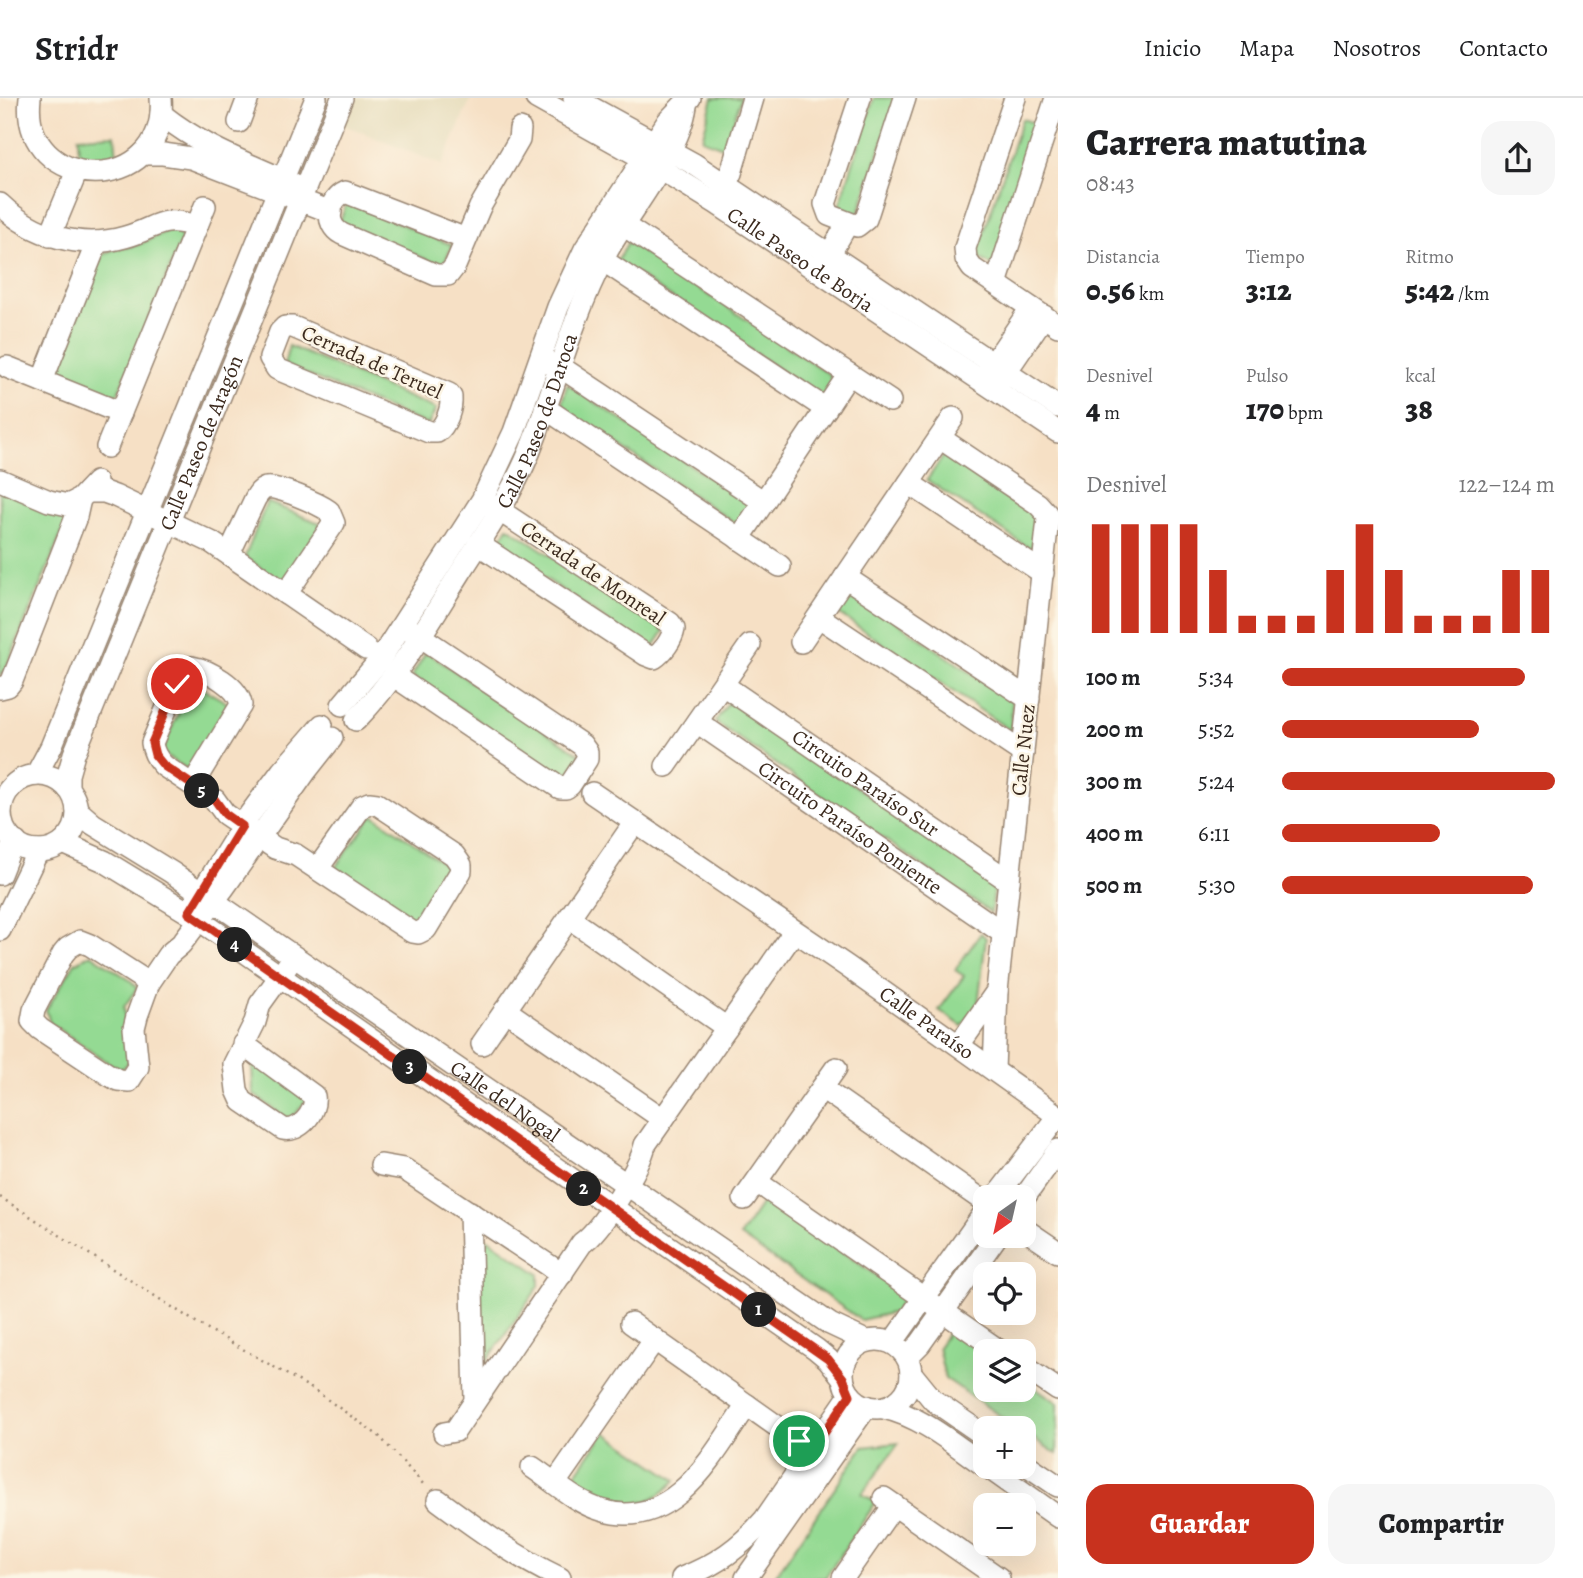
<!DOCTYPE html>
<html lang="es">
<meta charset="utf-8">
<style>
:root{--surface:#fff;--page:#f6f6f6;--text:#202124;--muted:#757577;--line:#e0e0e0;--accent:#c8321e}
body{margin:0;font-family:Alegreya,serif;background:var(--page);color:var(--text);height:100vh;display:flex;flex-direction:column;font-size:26px;white-space:nowrap}
*{box-sizing:border-box;margin:0}
p{font-size:23px;color:var(--muted)}
.icon{flex:none;width:38px;height:38px;fill:none;stroke:currentColor;stroke-width:2;stroke-linecap:round;stroke-linejoin:round}
.map{position:relative;flex:1;overflow:hidden}
.sheet{display:flex;flex-direction:column;background:var(--surface);width:525px}
.sheet>*{flex:none}
.needle{width:46px;rotate:214deg}
.buttons{position:absolute;left:973px;top:1087px;display:grid;gap:14px}
.buttons a{display:grid;place-items:center;width:63px;height:63px;border-radius:14px;background:var(--surface);box-shadow:0 7px 28px #0002;font-size:35px}
.pin{position:absolute;display:grid;place-items:center;width:60px;height:60px;color:#fff;margin:-30px;border:4px solid #fff;border-radius:50%;box-shadow:0 2px 7px #0007}
.km{position:absolute;width:35px;height:35px;margin:-18px;border-radius:50%;background:#222;color:#fff;font-size:19px;line-height:35px;text-align:center}
.round{display:grid;place-items:center;flex:none;width:74px;height:74px;border-radius:21px;background:var(--page)}
.headline{display:flex;align-items:center;justify-content:space-between;height:119px;padding:0 28px}
h1{font-size:38px;font-weight:800;line-height:52px}
.figures{display:grid;grid-template-columns:repeat(3,1fr);gap:10px;height:119px;padding:7px 28px}
.figures div{display:grid;align-content:center}
.figures b{font-size:30px;font-weight:800}
.figures small{font-size:19px;font-weight:400}
.figures p{font-size:19px}
.chart{height:196px;padding:14px 28px}
.chart p{display:flex;justify-content:space-between}
.chart svg{width:100%;height:126px;margin-top:7px;stroke:var(--accent);stroke-width:6}
.primary-button{display:flex;gap:14px;margin-top:auto;padding:14px 28px}
.primary-button a{flex:1;height:80px;border-radius:21px;background:var(--accent);color:#fff;font-size:28px;font-weight:800;line-height:80px;text-align:center}
.primary-button a+a{background:var(--page);color:var(--text)}
ul{padding:0 28px;list-style:none;font-size:23px}
li{display:grid;grid-template-columns:112px 84px 1fr;align-items:center;height:52px}
li i{height:18px;border-radius:9px;background:var(--accent)}
header{display:flex;align-items:center;gap:42px;box-sizing:border-box;height:98px;padding:0 35px;background:var(--surface);border-bottom:2px solid var(--line)}
header strong{font-size:33px}
nav{display:flex;gap:38px;margin-inline-start:auto;font-size:24px}
main{display:flex;flex:1;min-height:0}
.map>svg:first-child{display:block}
</style>
<header>
<strong>Stridr</strong>
<nav><a>Inicio</a><a>Mapa</a><a>Nosotros</a><a>Contacto</a></nav>
</header>
<main>
<div class="map">
<svg width="1058" height="1480" viewBox="0 0 1058 1480">
<rect width="100%" height="100%" fill="#fcf5e5"/>
<filter id="ink" filterUnits="userSpaceOnUse"><feTurbulence type="fractalNoise" baseFrequency=".0143" numOctaves="2"/><feDisplacementMap in="SourceGraphic" scale="14" xChannelSelector="R" yChannelSelector="G"/><feConvolveMatrix kernelMatrix="1 2 1 2 8 2 1 2 1" color-interpolation-filters="sRGB"/></filter>
<filter id="wash" filterUnits="userSpaceOnUse"><feTurbulence type="fractalNoise" baseFrequency=".00686" numOctaves="4" result="noise"/><feDisplacementMap in="SourceGraphic" scale="28" xChannelSelector="R" yChannelSelector="G"/><feGaussianBlur stdDeviation="1.57" result="paint"/><feColorMatrix in="noise" values="0 0 0 0 0 0 0 0 0 0 0 0 0 0 0 0 0 1.4 0 .05"/><feComposite in="paint" operator="in"/></filter>
<g filter="url(#wash)">
<rect width="100%" height="100%" fill="#f6e0c5"/>
<path fill="#e5dbba" d="M350 0H471L442 67 339 25Z"/>
<path fill="#94da93" stroke="#688258" stroke-width="2" d="M713 0H741L725 50 702 41Z
M874 0H897L857 120 838 112Z
M1022 21 1038 26 993 168 976 158Z
M115 37 117 61 79 63 78 39Z
M347 104 452 147 443 168 339 126Z
M170 132 176 133 181 138V143L118 295 111 300 58 280 56 272 103 157C112 149 126 151 137 147 148 143 159 137 170 132Z
M628 144 835 280 822 300 617 163Z
M289 248 436 311 428 327 284 267Z
M567 286 751 407 738 427 561 309Z
M945 356 1034 418 1032 452 927 382Z
M0 394H6L57 415 66 425 4 575 0 578Z
M267 404 322 426 283 486 245 459Z
M508 429 664 533 651 553 497 447Z
M853 494 1012 603 1011 633 838 515Z
M426 554 581 657 565 681 412 578Z
M192 584 229 606 189 672 161 655Z
M730 602 995 784 991 815 715 624Z
M373 717 453 772 419 829 334 771Z
M981 835 986 840 978 906 962 928 939 912 964 878 955 872Z
M91 856 131 883 137 890 124 909 129 964 122 971 112 967 50 925 46 912 75 865Z
M252 963 308 1000 290 1023 253 996Z
M765 1101 905 1197 895 1214 861 1222 740 1138Z
M488 1141 539 1176V1188L480 1273 479 1144Z
M950 1232 985 1256V1292H1024V1282L1058 1305 1057 1356 1024 1334V1330H1018L945 1280 938 1249Z
M605 1334 676 1382C644 1418 606 1410 573 1380Z
M899 1345 862 1396 876 1404 825 1480H774L863 1349Z"/>
</g>
<g filter="url(#ink)">
<g fill="none" stroke-linecap="round" stroke-linejoin="round">
<defs>
<g id="minor">
<path d="M30 0C19 97 169 101 161 0"/>
<path id="s1" d="M536 0 643 60 716 105 1058 334"/>
<path d="M574 0 694 66 1058 309"/>
<path d="M860 0 825 106 829 117 857 128 866 121 905 0"/>
<path d="M1015 0 965 150 966 161 972 170 1058 228"/>
<path d="M161 16C204 50 242 63 291 85"/>
<path d="M239 24 248 0"/>
<path d="M143 56H163L191 60 331 114"/>
<path d="M720 97 731 75 753 0"/>
<path d="M0 106C33 138 80 152 125 139 158 130 158 117 197 128"/>
<path d="M611 119 890 303"/>
<path d="M50 138 77 73"/>
<path d="M466 141 345 94C329 101 323 126 342 136L436 177H448L455 168 480 109 519 42 520 31"/>
<path d="M592 155 826 311"/>
<path d="M822 169 848 125"/>
<path d="M996 186 1056 0"/>
<path d="M285 229H293L449 296 451 299C452 311 446 327 437 334H429L277 271 270 260 280 234Z"/>
<path d="M549 265 559 268 764 404"/>
<path d="M7 269 121 315"/>
<path d="M987 275 1031 210"/>
<path d="M42 283 97 144"/>
<path d="M999 284 1044 218"/>
<path d="M545 310 780 468"/>
<path d="M940 340 1038 406 1047 416 1048 421 997 893 994 972"/>
<path d="M107 349 205 108"/>
<path d="M0 382 49 403 68 407 80 401 96 384"/>
<path d="M909 385 1043 475"/>
<path d="M87 394H104L115 398 211 444 366 551"/>
<path d="M739 441 849 276"/>
<path d="M478 446 646 557 654 560C663 554 672 542 674 531L670 525 491 407"/>
<path d="M229 456 255 401C258 396 260 392 266 390 277 387 319 406 329 413L334 425 286 496"/>
<path d="M845 479 1029 601"/>
<path d="M819 519 1023 655"/>
<path d="M801 544 953 320"/>
<path d="M394 578 560 690H566L570 687 587 661V654L582 647 408 530"/>
<path id="s2" d="M723 587 1009 783"/>
<path d="M0 590 8 588 12 583 76 419 80 401"/>
<path d="M342 607 379 563 482 402 514 334 558 209 585 151 668 23 690 0"/>
<path id="s3" d="M356 622C398 579 428 526 460 475 485 436 511 398 529 355 555 291 571 222 603 161 626 116 679 57 686 8"/>
<path id="s4" d="M697 624 1003 835"/>
<path d="M666 668 750 547"/>
<path d="M36 677 51 649 316 0"/>
<circle cx="39" cy="715" r="38"/>
<path d="M193 686 241 607C239 589 209 572 192 569L182 574 152 645C153 655 157 661 164 668L215 702 225 716 275 750 296 757 412 834 418 835 426 831 461 773V767L454 757 377 706 369 705 362 708 318 770"/>
<path id="s5" d="M68 690V677L74 656 342 0"/>
<path id="s6" d="M592 695 848 869 1058 1018 996 1099"/>
<path id="s7" d="M77 712 93 726 171 774 830 1226 866 1243"/>
<path d="M63 745 104 763 189 815 816 1251 828 1261 843 1280"/>
<path d="M0 776 8 756 16 744"/>
<path d="M195 805 250 716 282 673 322 627"/>
<path d="M569 820 727 930"/>
<path d="M0 832 38 753"/>
<path d="M149 885 90 847 80 843 68 850 63 856 34 912 32 923 40 931 109 977 118 982 129 983 138 969 134 930 137 918 149 885 168 857 181 846 223 791 306 673 332 640"/>
<path d="M505 912 663 1021"/>
<path d="M243 946 314 998C317 1014 299 1035 283 1031L242 1003 237 992 234 966 255 924 260 906 288 867"/>
<path d="M482 946 635 724"/>
<path d="M959 947 997 893"/>
<path d="M822 990 985 1104"/>
<path d="M381 1067 404 1071 562 1176"/>
<path d="M757 1084 1000 1253"/>
<path d="M1024 1100 1058 1052"/>
<path d="M744 1101 836 970"/>
<path d="M470 1114 475 1301"/>
<path d="M1024 1131 1058 1154"/>
<path d="M631 1225 812 1353"/>
<circle cx="877" cy="1276" r="34"/>
<path d="M892 1245 985 1114"/>
<path d="M907 1259 920 1246 997 1138"/>
<path d="M1024 1269 1058 1292"/>
<path d="M911 1275 933 1302 985 1338"/>
<path d="M884 1310C923 1319 953 1346 985 1368"/>
<path d="M444 1335 455 1333 582 1145C601 1132 640 1070 645 1047L794 834"/>
<path d="M1024 1365 1058 1388"/>
<path d="M986 1368 1058 1419"/>
<path d="M532 1369C553 1383 576 1405 601 1412 674 1435 714 1355 747 1307"/>
<path d="M555 1385 655 1241"/>
<path d="M884 1400 999 1480"/>
<path d="M438 1402C477 1431 516 1459 560 1480"/>
<path d="M682 1480C716 1467 741 1449 765 1421L850 1297"/>
<path d="M746 1480 867 1308"/>
<path d="M843 1480 894 1407"/>
</g>
</defs>
<use href="#minor" stroke="#988572" stroke-width="24"/>
<path stroke="#988572" stroke-width="2.5" stroke-dasharray="2 5" stroke-linecap="butt" d="M0 1099 194 1223 314 1292 379 1338 426 1389"/>
<use href="#minor" stroke="#fff" stroke-width="21"/>
</g>
</g>
<g fill="none" stroke-linecap="round" stroke-linejoin="round" filter="url(#ink)">
<defs>
<path id="route" d="M177 586 152 645 155 657 164 668 215 702 225 716 242 728 189 815 828 1261 843 1280 850 1297 812 1353 799 1343"/>
</defs>
<use href="#route" stroke="#fff" stroke-width="14"/>
<use href="#route" stroke="#c8321e" stroke-width="9"/>
</g>
<g text-anchor="middle" stroke-width="5" stroke-linejoin="round" paint-order="stroke">
<g font-size="21" fill="#3b2a1e" stroke="#fcf5e5">
<text dy="7" stroke="none"><textPath href="#s1" startOffset="310">Calle Paseo de Borja</textPath></text>
<text transform="translate(372 264) rotate(24)" y="7">Cerrada de Teruel</text>
<text dy="7" stroke="none"><textPath href="#s3" startOffset="352">Calle Paseo de Daroca</textPath></text>
<text dy="7" stroke="none"><textPath href="#s5" startOffset="371">Calle Paseo de Aragón</textPath></text>
<text transform="translate(593 475) rotate(34)" y="7">Cerrada de Monreal</text>
<text transform="translate(1023 652) rotate(-84)" y="7">Calle Nuez</text>
<text dy="7" stroke="none"><textPath href="#s2" startOffset="173">Circuito Paraíso Sur</textPath></text>
<text dy="7" stroke="none"><textPath href="#s4" startOffset="186">Circuito Paraíso Poniente</textPath></text>
<text dy="7" stroke="none"><textPath href="#s6" startOffset="406">Calle Paraíso</textPath></text>
<text dy="7" stroke="none"><textPath href="#s7" startOffset="518">Calle del Nogal</textPath></text>
</g>
</g>
</svg>
<div class="buttons">
<a><svg class="needle" viewBox="-14 -14 28 28"><path d="M0-13l5 13h-10z" fill="#e53935"/><path d="M0 13l5-13h-10z" fill="#757577"/></svg></a>
<a><svg class="icon" aria-label="locate" viewBox="0 0 24 24"><circle cx="12" cy="12" r="6"/><path d="M12 2v4M12 18v4M2 12h4M18 12h4"/></svg></a>
<a><svg class="icon" aria-label="layers" viewBox="0 0 24 24"><path d="M12 4l9 5-9 5-9-5zM3 14l9 5 9-5"/></svg></a>
<a>+</a>
<a>−</a>
</div>
<div class="pin" style="left:799px;top:1343px;background:#1e9e55"><svg class="icon" aria-label="arrive" viewBox="0 0 24 24"><path d="M6 21V4h12l-3 4 3 4H6"/></svg></div>
<div class="pin" style="left:177px;top:586px;background:#d93025"><svg class="icon" aria-label="check" viewBox="0 0 24 24"><path d="M5 12l5 5 9-10"/></svg></div>
<b class="km" style="left:759px;top:1212px">1</b>
<b class="km" style="left:584px;top:1091px">2</b>
<b class="km" style="left:410px;top:969px">3</b>
<b class="km" style="left:235px;top:847px">4</b>
<b class="km" style="left:202px;top:693px">5</b>
</div>
<section class="sheet">
<div class="headline"><div><h1>Carrera matutina</h1><p>08:43</p></div><a class="round"><svg class="icon" aria-label="share" viewBox="0 0 24 24"><path d="M12 15V3M7 8l5-5 5 5M5 13v7h14v-7"/></svg></a></div>
<div class="figures">
<div><p>Distancia</p><b>0.56<small> km</small></b></div>
<div><p>Tiempo</p><b>3:12</b></div>
<div><p>Ritmo</p><b>5:42<small> /km</small></b></div>
</div>
<div class="figures">
<div><p>Desnivel</p><b>4<small> m</small></b></div>
<div><p>Pulso</p><b>170<small> bpm</small></b></div>
<div><p>kcal</p><b>38</b></div>
</div>
<div class="chart"><p><span>Desnivel</span>122–124 m</p>
<svg viewBox="0 0 160 44" preserveAspectRatio="none"><path d="M5 44V6M15 44V6M25 44V6M35 44V6M45 44V22M55 44V38M65 44V38M75 44V38M85 44V22M95 44V6M105 44V22M115 44V38M125 44V38M135 44V38M145 44V22M155 44V22"/></svg>
</div>
<ul>
<li><b>100 m</b>5:34<i style="width:89%"></i></li>
<li><b>200 m</b>5:52<i style="width:72%"></i></li>
<li><b>300 m</b>5:24<i style="width:100%"></i></li>
<li><b>400 m</b>6:11<i style="width:58%"></i></li>
<li><b>500 m</b>5:30<i style="width:92%"></i></li>
</ul>
<div class="primary-button"><a>Guardar</a><a>Compartir</a></div>
</section>
</main>
